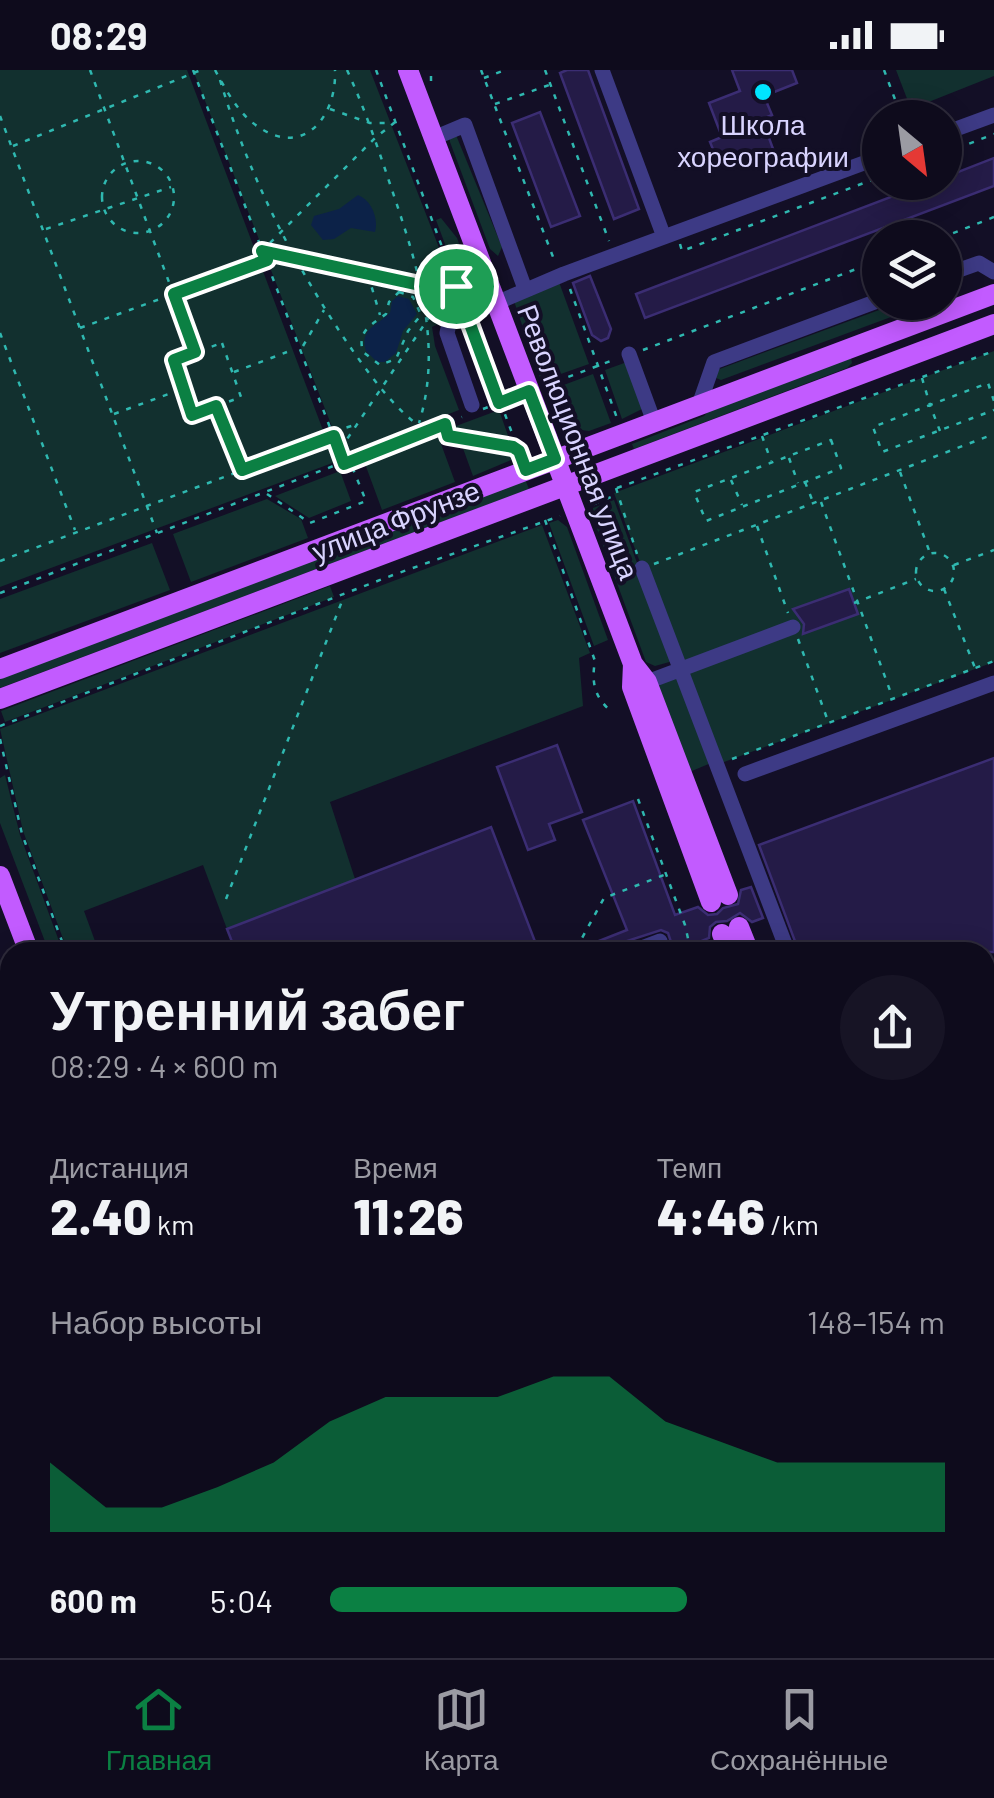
<!DOCTYPE html>
<html lang="ru">
<meta charset="utf-8">
<style>
:root{--surface:#0e0b1c;--page:#171425;--text:#f1f3f6;--muted:#9b9ba3;--line:#2e2b3b;--accent:#0b8043}
body{margin:0;font-family:Barlow,sans-serif;background:var(--page);color:var(--text);height:100vh;display:flex;flex-direction:column;font-size:38px;white-space:nowrap}
*{box-sizing:border-box;margin:0}
p{font-size:32px;color:var(--muted)}
.icon{flex:none;width:55px;height:55px;fill:none;stroke:currentColor;stroke-width:2;stroke-linecap:round;stroke-linejoin:round}
.map{position:relative;flex:1;overflow:hidden}
.drawer{position:absolute;left:0px;top:872px;width:995px;height:718px;display:flex;flex-direction:column;background:var(--surface);border-radius:30px 30px 0 0;box-shadow:0 5px 25px #0003,0 0 0 2px var(--line)}
.drawer>*{flex:none}
.needle{width:65px;rotate:151deg}
.controls{position:absolute;left:862px;top:30px;display:grid;gap:20px}
.controls a{display:grid;place-items:center;width:100px;height:100px;border-radius:50%;background:var(--surface);box-shadow:0 5px 25px #0003,0 0 0 2px var(--line);font-size:50px}
.pin{position:absolute;display:grid;place-items:center;width:85px;height:85px;color:#fff;margin:-42px;border:5px solid #fff;border-radius:50%;box-shadow:0 2px 10px #0007}
.round{display:grid;place-items:center;flex:none;width:105px;height:105px;border-radius:52px;background:var(--page)}
.summary{display:flex;align-items:center;justify-content:space-between;height:170px;padding:0 50px}
h1{font-size:55px;font-weight:800;line-height:75px}
.stats{display:grid;grid-template-columns:repeat(3,1fr);gap:15px;height:170px;padding:10px 50px}
.stats div{display:grid;align-content:center}
.stats b{font-size:50px;font-weight:800}
.stats small{font-size:28px;font-weight:400}
.stats p{font-size:28px}
.chart{height:280px;padding:20px 50px}
.chart p{display:flex;justify-content:space-between}
.chart svg{width:100%;height:180px;margin-top:10px;fill:var(--accent);opacity:.7}
ul{padding:0 50px;list-style:none;font-size:32px}
li{display:grid;grid-template-columns:160px 120px 1fr;align-items:center;height:75px}
li i{height:25px;border-radius:12px;background:var(--accent)}
.status{display:flex;justify-content:space-between;align-items:center;height:70px;padding:0 50px;background:var(--surface);direction:ltr}
.status svg{height:28px;fill:currentColor}
.menu{display:flex;justify-content:space-around;align-items:center;height:140px;border-top:2px solid var(--line);background:var(--surface);font-size:28px;color:var(--muted)}
.menu a{display:grid;justify-items:center;gap:5px}
.menu .on{color:var(--accent)}
.map>svg:first-child{display:block}
</style>
<div class="status"><b>08:29</b><svg viewBox="0 0 49 12"><path d="M0 12V9h3v3zM5 12V6h3v6zM10 12V3h3v9zM15 12V0h3v12zM26 1h20v11H26zM47 4h2v5h-2z"/></svg></div>
<div class="map">
<svg width="994" height="1588" viewBox="0 0 994 1588">
<rect width="100%" height="100%" fill="#130f26"/>
<path fill="#12302f" d="M0 0H187L335 392 0 517Z
M193 0H370L464 242 432 257 435 276 459 340 343 385Z
M896 0H994V6L911 39Z
M456 65 502 177 498 186 490 179 450 72V67Z
M441 148 457 168 478 225V231L469 238 436 150Z
M559 212 589 294 541 311 514 231Z
M898 233H929L721 310 716 308 717 300Z
M994 281V592L716 695 614 423Z
M851 288 852 293 847 298 634 379 632 374 704 346 711 338Z
M627 292 642 339 622 349 605 300Z
M593 304 611 353 589 361 566 358 554 342 545 322Z
M499 340 511 374 449 363 448 359Z
M437 363 455 412 382 440 364 391Z
M460 370 513 380 516 388 473 406Z
M340 401 351 431 309 448 275 426Z
M525 409 529 419 0 618V606Z
M267 429 301 449 308 468 191 512 173 464Z
M614 430 673 591 655 596 646 592 593 448V438Z
M558 450 567 457 608 570 594 576 549 453Z
M542 455 590 583 579 588 583 636 330 732 355 809 227 859 203 795 84 841 99 882H68L23 761 0 659Z
M152 473 170 520 0 583V529Z
M330 516 334 527 5 652 1 641Z
M678 603 711 693 687 703 658 620 661 611Z
M5 705 20 765 63 882H49L0 753V708Z
M364 1580H551L529 1588H367Z
M810 1580H969L972 1588H813Z"/>
<path fill="#0c2248" d="M358 125C371 130 379 148 375 162L351 158 334 169 323 170 311 155 314 146 339 139Z
M398 226 409 229 417 244 403 261 396 283 385 292H377L366 281C359 260 377 255 390 243L392 231Z"/>
<path fill="#241b47" stroke="#3b2d73" stroke-width="2.5" d="M567 0H588L639 139 614 149 560 3Z
M732 0H792L797 13 764 26 772 45 762 49 776 87 755 95 750 81 719 94 710 72 722 67 709 33 740 21Z
M540 42 580 146 551 157 512 53Z
M994 88V116L645 248 636 224 930 112H945V107Z
M590 206 611 259 608 268 601 271 592 265 573 213Z
M849 519 858 544 803 564 804 554 793 539Z
M557 675 582 742 549 754 555 770 528 780 497 697Z
M994 688V882H799L759 775Z
M633 731 675 845 698 837 708 845 717 844 723 838 738 834 741 820 751 817 763 848 752 852 740 843 727 851 716 852 710 857 709 868 687 877 690 882H661L671 872 668 863 661 860 627 871 620 882H571L627 860 583 750Z
M491 757 539 882H236L227 859Z
M10 1447V1515L0 1510V1451Z"/>
<g fill="none" stroke-linecap="round" stroke-linejoin="round">
<path stroke="#312d47" stroke-width="20" stroke-dasharray="20 10" stroke-linecap="butt" d="M985 1324 994 1320
M985 1398 994 1394
M558 1588 579 1580"/>
<path stroke="#2fb8b0" stroke-width="2.5" stroke-dasharray="5 8" stroke-linecap="butt" d="M90 0 195 282
M193 0 339 381
M215 0C226 20 238 43 257 56 304 89 337 46 335 0
M347 0C364 37 377 75 390 114 416 191 444 273 419 353
M376 0 463 233
M481 0 555 192
M545 0 609 171
M884 0 902 48
M484 8 505 0
M220 10C249 106 292 191 348 274 368 302 390 334 418 355L420 361
M431 11V0
M495 34 549 15
M330 39 370 53H394L375 68 262 181 451 222
M0 46 157 463
M13 76 201 0
M945 83 994 64
M102 127a36 36 0 1 1 72 0a36 36 0 1 1-72 0Z
M46 159 171 117
M941 168 994 147
M680 174 682 181 880 107
M368 205 380 245
M570 219 617 348
M399 222 413 227 421 245 408 261 396 289 380 295 363 282C357 261 371 255 386 244L389 232Z
M80 258 265 191
M473 259 521 387
M0 263 75 460
M222 273 241 327 193 345 173 290Z
M303 276 324 240
M643 280 880 190
M234 302 287 282
M922 308 930 335 988 313 994 331
M544 316 616 289
M217 338 241 400
M483 339 513 328
M114 344 182 319
M445 356 448 365 518 380
M334 361 355 355
M940 361 930 335 873 357 882 382 994 340
M762 366 771 391
M831 370 841 398 706 451 694 422Z
M789 388 798 413
M343 391 339 381 428 249 455 217
M900 402 930 483
M731 410 742 435
M805 412 813 432
M616 418 637 484
M617 418 994 281
M267 424 310 453 366 431 351 394
M821 432 892 626
M594 434 616 425
M545 450 595 591C591 614 595 628 613 643
M757 456 788 543
M916 502a19 19 0 1 1 38 0a19 19 0 1 1-38 0Z
M0 491 331 367
M654 494 994 364
M954 495 994 480
M944 519 977 603
M0 523 462 347
M854 533 916 509
M798 569 828 651
M0 656 393 505 560 446
M0 669 22 764 66 882
M732 689 994 591
M638 729 685 855 691 882
M226 829 344 526
M576 879 604 828 664 805
M0 991 10 1018
M0 1095 10 1092
M0 1111 10 1117
M985 1234 994 1230
M994 1486 989 1488 994 1502
M360 1580 362 1588
M756 1580 773 1588
M801 1580 804 1588
M827 1580 830 1588
M878 1580 881 1588
M903 1580 906 1588
M963 1580 966 1588
M44 1588 66 1580
M723 1588 745 1580"/>
<path stroke="#3d3a85" stroke-width="15" d="M602 0 664 167
M945 63 994 45
M434 68 465 55 525 219
M945 205 979 193 994 202
M629 284 654 352
M472 335 447 263 449 254 454 251 564 204 880 87
M699 335 714 292 880 230
M642 498 788 882
M647 612 793 557
M745 704 994 613
M631 882 660 871
M985 960 994 957
M0 1052 10 1049
M985 1262 994 1259
M0 1423 10 1420
M985 1462 994 1459
M3 1561 10 1578
M656 1588 677 1580"/>
<path stroke="#c25bff" stroke-width="20" d="M408 0 633 594 647 612 728 825
M633 594 632 617 711 832
M0 599 994 224
M0 629 994 254
M0 806 29 882
M739 857 749 882
M722 864 730 882
M0 926 10 952
M985 1527 994 1552
M293 1580 296 1588
M220 1588 240 1580"/>
</g>
<g fill="none" stroke-linecap="round" stroke-linejoin="round">
<defs>
<path id="route" d="M262 181 452 222 456 216 499 333 529 321 555 389 526 400 519 381 513 377 448 366 445 354 344 394 334 366 242 400 216 336 192 345 174 290 195 282 174 224 267 190Z"/>
</defs>
<use href="#route" stroke="#fff" stroke-width="20"/>
<use href="#route" stroke="#0b8043" stroke-width="12"/>
</g>
<circle fill="#00e5ff" stroke="#130f26" stroke-width="4" cx="763" cy="22" r="10"/>
<g text-anchor="middle" stroke-width="8" stroke-linejoin="round" paint-order="stroke">
<g font-size="28" fill="#d9d4ff" stroke="#130f26">
<text x="763" y="65">Школа<tspan x="763" dy="32">хореографии</tspan></text>
</g>
<g font-size="28" fill="#d9d4ff" stroke="#130f26">
<text transform="translate(578 372) rotate(69)" y="10">Революционная улица</text>
<text transform="translate(396 451) rotate(-21)" y="10">улица Фрунзе</text>
</g>
</g>
</svg>
<div class="controls">
<a><svg class="needle" viewBox="-14 -14 28 28"><path d="M0-13l5 13h-10z" fill="#e53935"/><path d="M0 13l5-13h-10z" fill="#9b9ba3"/></svg></a>
<a><svg class="icon" aria-label="layers" viewBox="0 0 24 24"><path d="M12 4l9 5-9 5-9-5zM3 14l9 5 9-5"/></svg></a>
</div>
<div class="pin" style="left:456px;top:216px;background:#1e9e55"><svg class="icon" aria-label="arrive" viewBox="0 0 24 24"><path d="M6 21V4h12l-3 4 3 4H6"/></svg></div>
<section class="drawer">
<div class="summary"><div><h1>Утренний забег</h1><p>08:29 · 4 × 600 m</p></div><a class="round"><svg class="icon" aria-label="share" viewBox="0 0 24 24"><path d="M12 15V3M7 8l5-5 5 5M5 13v7h14v-7"/></svg></a></div>
<div class="stats">
<div><p>Дистанция</p><b>2.40<small> km</small></b></div>
<div><p>Время</p><b>11:26</b></div>
<div><p>Темп</p><b>4:46<small> /km</small></b></div>
</div>
<div class="chart"><p><span>Набор высоты</span>148–154 m</p>
<svg viewBox="0 0 160 44" preserveAspectRatio="none"><path d="M0 44V27L10 38L20 38L30 33L40 27L50 17L60 11L70 11L80 11L90 6L100 6L110 17L120 22L130 27L140 27L150 27L160 27V44z"/></svg>
</div>
<ul>
<li><b>600 m</b>5:04<i style="width:58%"></i></li>
</ul>
</section>
</div>
<nav class="menu">
<a class="on"><svg class="icon" aria-label="home" viewBox="0 0 24 24"><path d="M3 11l9-7 9 7M6 9v11h12V9"/></svg>Главная</a>
<a><svg class="icon" aria-label="map" viewBox="0 0 24 24"><path d="M3 6l6-2 6 2 6-2v14l-6 2-6-2-6 2zM9 4v14M15 6v14"/></svg>Карта</a>
<a><svg class="icon" aria-label="saved" viewBox="0 0 24 24"><path d="M7 4h10v16l-5-4-5 4z"/></svg>Сохранённые</a>
</nav>
